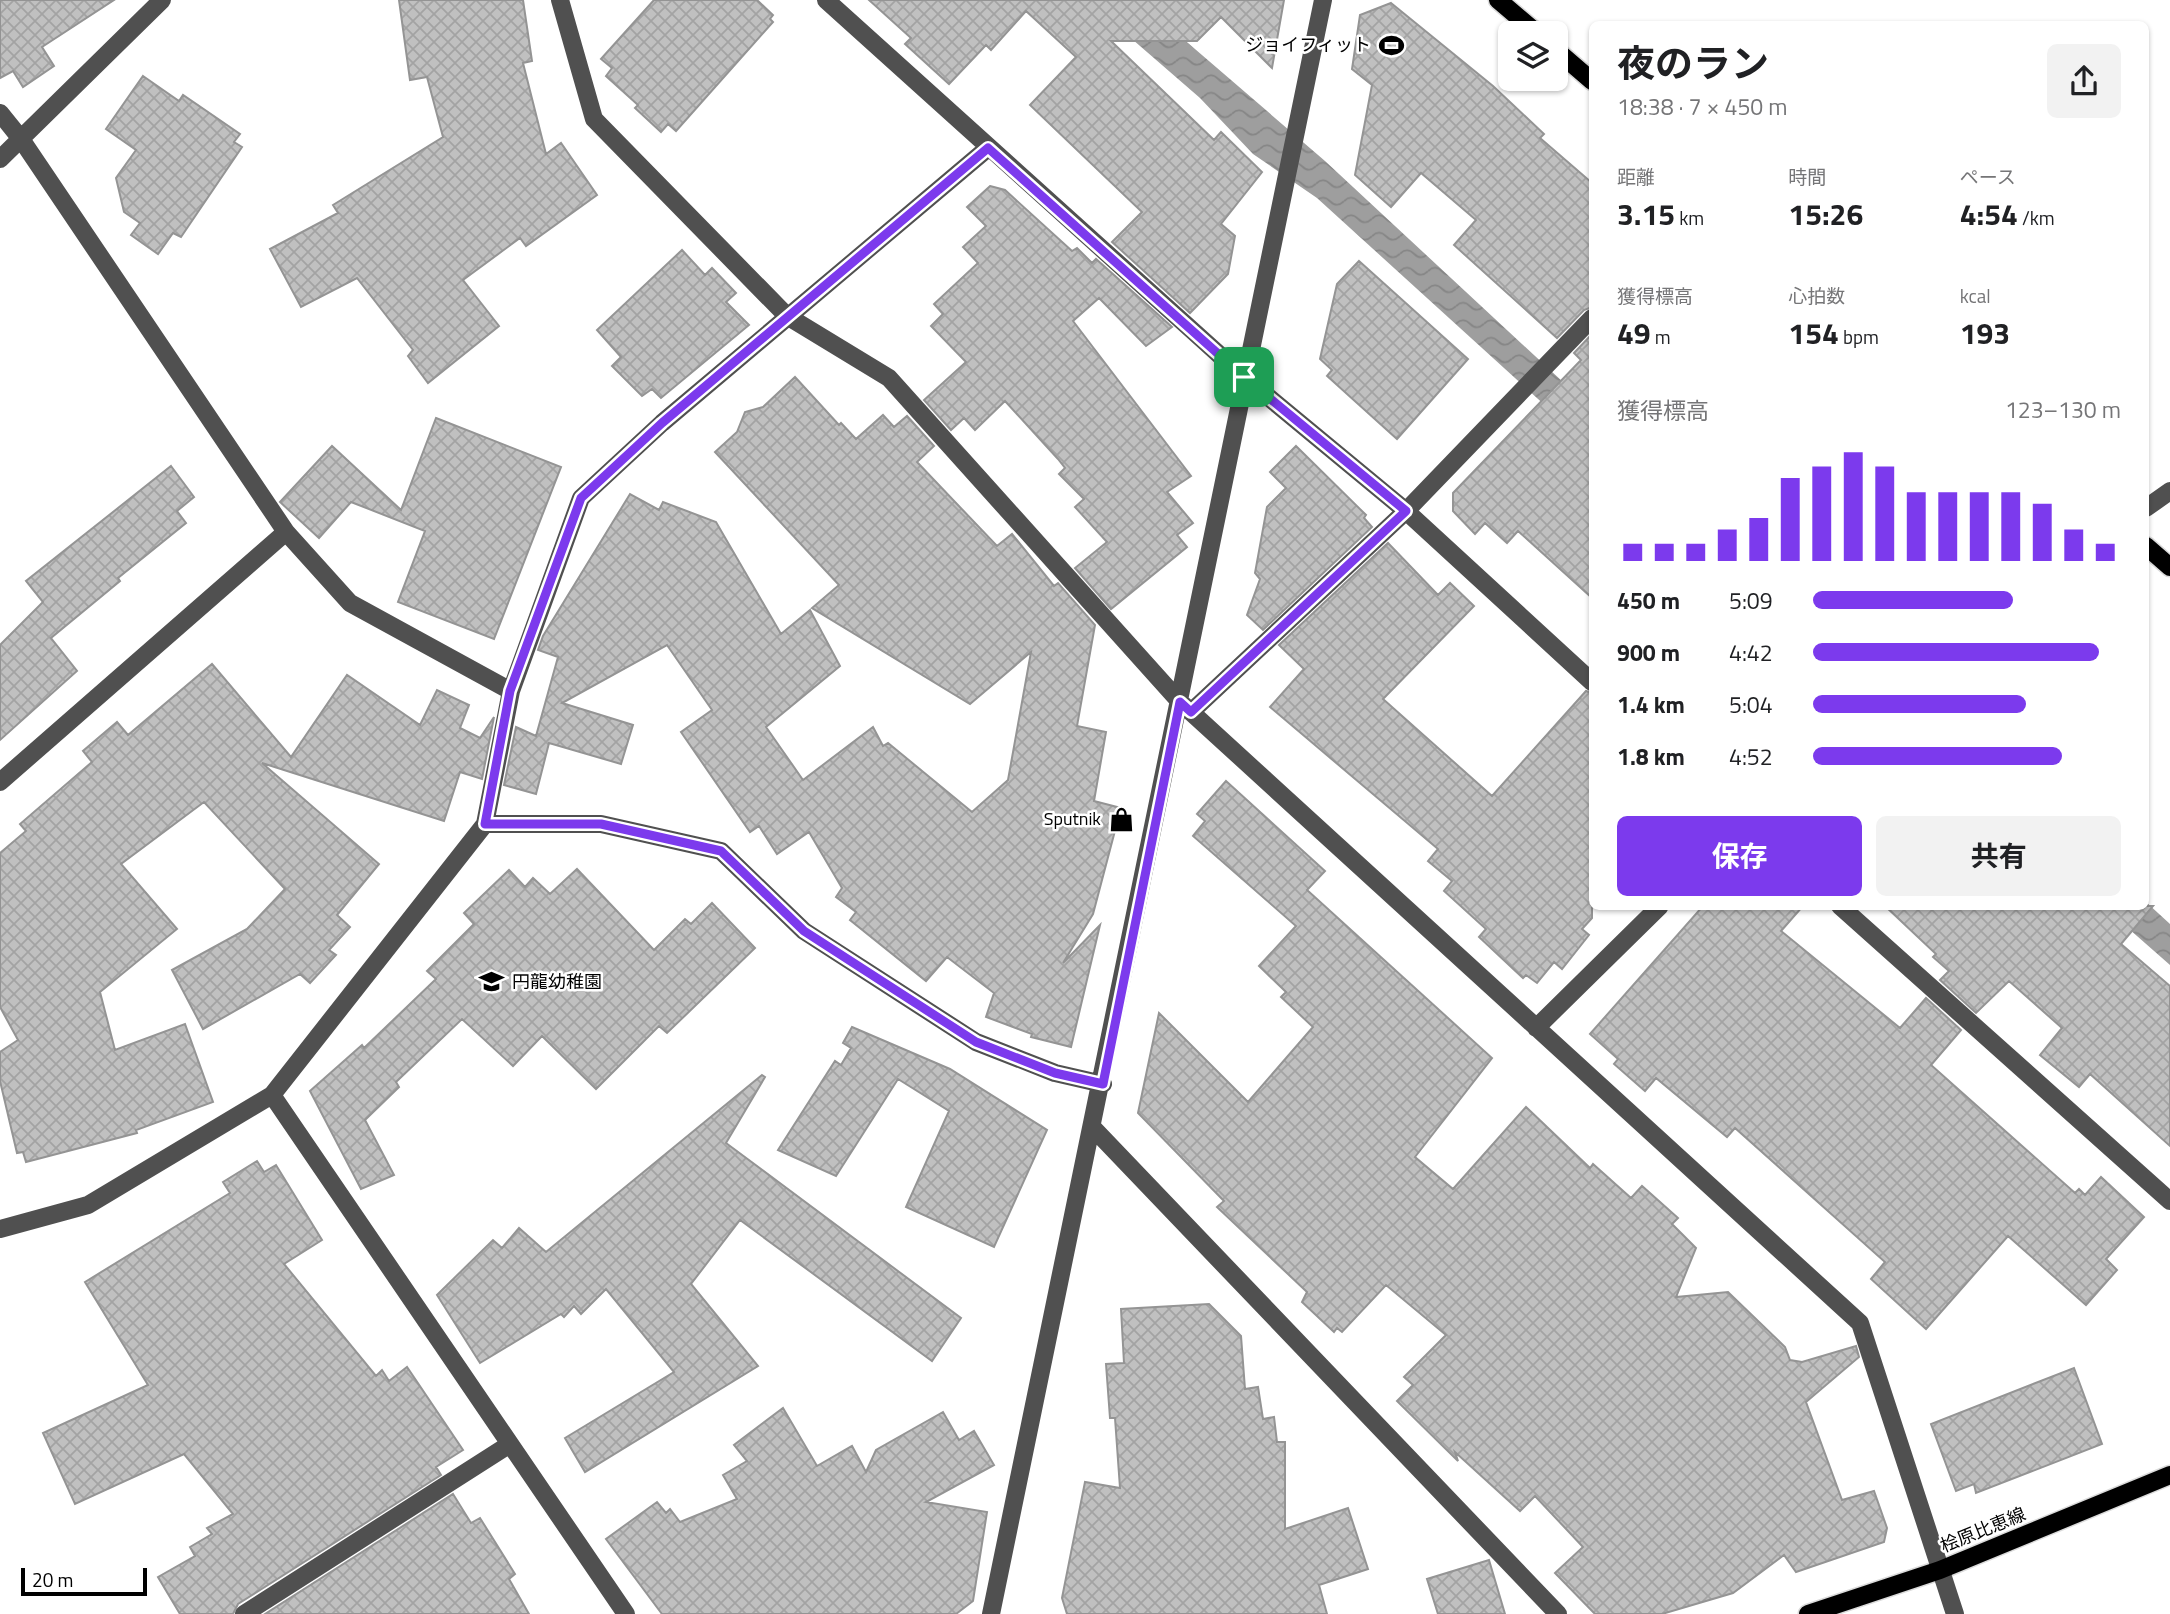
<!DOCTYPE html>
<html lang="ja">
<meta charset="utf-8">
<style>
:root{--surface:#fff;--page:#f2f2f2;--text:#202124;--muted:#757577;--accent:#7c3aed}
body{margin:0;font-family:"Titillium Web","Noto Sans JP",sans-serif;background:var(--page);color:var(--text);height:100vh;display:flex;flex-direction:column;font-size:26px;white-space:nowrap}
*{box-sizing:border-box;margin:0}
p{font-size:23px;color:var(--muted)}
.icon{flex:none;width:38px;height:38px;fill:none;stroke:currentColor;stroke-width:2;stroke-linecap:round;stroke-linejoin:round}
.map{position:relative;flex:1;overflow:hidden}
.sheet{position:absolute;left:1589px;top:21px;width:560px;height:889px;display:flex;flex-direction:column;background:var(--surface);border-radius:10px;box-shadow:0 2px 5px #0004}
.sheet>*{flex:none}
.buttons{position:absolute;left:1498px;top:21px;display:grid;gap:14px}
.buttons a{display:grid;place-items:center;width:70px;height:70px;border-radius:10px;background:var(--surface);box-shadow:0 2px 5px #0004;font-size:35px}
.scale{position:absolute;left:21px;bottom:18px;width:126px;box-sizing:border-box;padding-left:7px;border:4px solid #000;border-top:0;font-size:19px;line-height:24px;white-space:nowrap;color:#000;-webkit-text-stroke:5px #fff;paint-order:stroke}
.pin{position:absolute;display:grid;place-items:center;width:60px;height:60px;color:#fff;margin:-30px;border-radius:14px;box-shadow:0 4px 10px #0006}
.round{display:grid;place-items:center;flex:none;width:74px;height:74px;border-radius:10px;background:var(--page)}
.headline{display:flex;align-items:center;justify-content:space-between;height:119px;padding:0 28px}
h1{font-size:38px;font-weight:700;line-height:52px}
.metrics{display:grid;grid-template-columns:repeat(3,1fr);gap:10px;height:119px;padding:7px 28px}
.metrics div{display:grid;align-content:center}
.metrics b{font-size:30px;font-weight:700}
.metrics small{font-size:19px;font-weight:400}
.metrics p{font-size:19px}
.chart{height:196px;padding:14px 28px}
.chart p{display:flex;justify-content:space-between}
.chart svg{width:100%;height:126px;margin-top:7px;stroke:var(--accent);stroke-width:6}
.button{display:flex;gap:14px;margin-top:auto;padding:14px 28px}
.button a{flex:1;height:80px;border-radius:10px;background:var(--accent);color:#fff;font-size:28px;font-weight:700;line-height:80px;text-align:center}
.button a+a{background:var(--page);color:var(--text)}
ul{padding:0 28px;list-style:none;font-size:23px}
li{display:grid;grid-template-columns:112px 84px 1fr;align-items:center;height:52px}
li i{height:18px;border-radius:9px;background:var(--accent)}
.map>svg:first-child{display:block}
</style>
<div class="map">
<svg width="2170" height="1614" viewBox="0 0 2170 1614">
<defs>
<pattern id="water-waves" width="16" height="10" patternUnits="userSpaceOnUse" patternTransform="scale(1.75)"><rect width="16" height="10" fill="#9e9e9e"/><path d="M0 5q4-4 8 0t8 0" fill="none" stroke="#868686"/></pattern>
<pattern id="building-cross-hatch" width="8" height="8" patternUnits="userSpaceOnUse" patternTransform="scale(1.75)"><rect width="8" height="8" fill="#c0c0c0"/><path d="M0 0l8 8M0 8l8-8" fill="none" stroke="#a3a3a3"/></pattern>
</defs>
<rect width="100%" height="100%" fill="#fff"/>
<path fill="url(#water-waves)" d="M1087 0H1138L1325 161 1592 409V448L1317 198 1253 154 1200 98Z
M2146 902 2170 924V965L2104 907 2146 906Z"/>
<path fill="url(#building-cross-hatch)" stroke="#949494" stroke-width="2" d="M0 0H114L42 47 54 66 23 87 13 71 0 78Z
M399 0H523L532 61 523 63 546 154 561 143 597 195 526 246 520 238 463 280 499 326 428 383 408 356 413 350 357 278 301 307 270 249 338 213 333 205 443 137 427 77 410 80Z
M654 0H757L773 15 770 19 773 22 676 131 668 124 661 132 635 108 638 105 606 76 612 68 601 59Z
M869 0H1284L1272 68 1221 17 1197 41H1111L1214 140 1221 132 1262 172 1221 224 1235 236 1228 274 1190 313 1112 242 1142 212 1030 105 1076 57 1026 11 991 50 986 45 949 84 905 44 911 38Z
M1391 3 1493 86 1544 134 1540 138 1592 183V307L1584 310 1557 338 1454 245 1476 220 1421 173 1391 207 1355 175 1372 85 1352 69 1360 15Z
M143 76 179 101 183 95 240 134 234 142 242 147 181 237 173 233 158 254 131 235 140 223 124 212 116 178 136 150 106 129Z
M990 186 1005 190 1072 251 1077 248 1092 263 1096 259 1172 327 1146 346 1099 298 1073 321 1191 476 1167 492 1193 523 1177 535 1187 547 1111 609 1075 568 1107 542 1075 507 1084 499 1059 474 1065 468 1058 459 1005 401 975 430 964 418 951 430 924 400 966 362 931 326 943 314 934 304 978 263 963 247 986 226 967 207Z
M682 250 705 275 712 268 736 293 726 302 749 325 661 398 652 389 642 396 612 366 621 357 597 330Z
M1359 261 1468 359 1397 439 1327 376 1332 370 1320 359 1337 284Z
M1592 334V598L1518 531 1507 543 1485 523 1475 534 1453 511V493L1581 360 1574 353Z
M795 377 839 425 841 423 856 439 883 415 894 427 907 416 934 446 917 462 997 546 1012 534 1054 586 1058 583 1095 625 1077 726 1106 732 1094 801 1121 808 1093 914 1063 963 1100 925 1071 1047 1031 1037 1032 1034 986 1017 994 993 947 957 926 981 850 920 856 912 836 897 842 888 809 832 777 854 759 826 750 832 681 732 712 710 667 645 562 703 633 725 621 764 549 743 536 794 504 785 516 727 536 736 558 657 538 650 543 636 630 494 659 510 663 502 716 522 781 634 810 610 840 666 766 727 803 780 873 727 883 746 888 743 972 812 1008 780 1031 652 970 704 812 608 839 585 715 452 737 432 745 412 763 407Z
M436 418 561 467 494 639 398 602 425 531 351 502 319 538 280 502 332 446 401 510Z
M1296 446 1366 515 1364 518 1372 527 1263 630 1247 615 1260 579 1255 573 1267 507 1286 488 1270 472Z
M171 466 194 497 177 511 186 523 118 578 120 581 51 638 77 671 0 740V645L43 602 26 581Z
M1388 543 1438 595 1450 583 1474 606 1383 699 1492 796 1586 691 1592 693V918L1582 929 1589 935 1562 969 1554 962 1537 983 1526 975 1523 978 1479 937 1486 929 1444 891 1452 881 1428 861 1438 849 1270 707 1304 669 1279 645Z
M212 664 291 757 347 675 420 725 437 690 469 705 460 728 480 738 494 717 482 779 460 772 444 821 262 763 379 864 337 915 350 927 329 950 336 955 310 983 300 974 203 1029 172 970 247 929 285 889 204 802 121 864 177 929 100 992 115 1050 185 1024 213 1102 136 1130 137 1133 26 1162 23 1152 17 1153 0 1081V1052L18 1040 0 1007V853L26 831 20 824 92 762 83 751 117 722 128 735Z
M1226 781 1325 871 1307 890 1492 1058 1415 1157 1453 1189 1526 1107 1590 1168 1593 1164 1631 1198 1642 1186 1678 1218 1672 1224 1696 1248 1676 1297 1728 1292 1785 1347 1790 1360 1802 1362 1856 1346 1859 1357 1806 1402 1842 1500 1874 1491 1887 1528 1884 1542 1796 1572 1784 1555 1733 1593 1662 1614H1595L1555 1573 1583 1547 1535 1496 1520 1511 1455 1452 1458 1461 1397 1401 1413 1385 1404 1377 1446 1335 1386 1285 1342 1332 1337 1328 1334 1332 1302 1302 1307 1292 1217 1207 1224 1201 1138 1113 1159 1013 1248 1102 1313 1027 1281 997 1286 992 1259 966 1296 926 1193 836 1205 821 1197 814Z
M577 869 654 950 685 919 691 924 712 903 755 948 667 1033 659 1026 596 1089 542 1036 513 1066 462 1019 396 1082 399 1087 365 1120 394 1175 361 1189 310 1091 362 1045 364 1048 436 979 427 971 474 924 464 913 509 870 525 887 533 878 550 894Z
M1703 906H1803L1781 931 1900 1028 1926 998 1961 1030 1931 1065 2075 1193 2079 1189 2085 1195 2101 1177 2144 1217 2106 1259 2117 1270 2086 1305 2008 1236 1926 1329 1871 1279 1885 1262 1735 1128 1727 1137 1656 1078 1645 1091 1614 1064 1618 1059 1590 1034Z
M1885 906H2153L2121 944 2170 986V1146L2090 1074 2079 1087 2040 1055 2062 1028 2009 981 1976 1013 1940 980 1949 971 1933 957 1936 954Z
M852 1027 950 1069 1047 1130 994 1247 906 1207 949 1111 898 1079 836 1176 778 1150 835 1061 841 1065 851 1048 843 1043Z
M762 1075 765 1077 726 1143 961 1318 932 1361 740 1220 691 1284 758 1366 585 1472 565 1438 674 1372 606 1289 581 1314 574 1306 564 1317 561 1314 480 1363 437 1295 493 1240 502 1248 519 1228 546 1252Z
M257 1161 264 1172 276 1165 322 1240 284 1264 376 1376 382 1370 389 1381 407 1367 463 1450 436 1467 441 1475 238 1604 233 1614H180L158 1577 195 1556 190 1547 212 1534 207 1528 233 1514 184 1454 75 1504 43 1433 148 1385 85 1282 230 1193 223 1182Z
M1209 1304 1241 1336 1245 1389 1258 1387 1263 1419 1274 1417 1277 1442H1285V1529L1348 1508 1368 1569 1319 1585 1327 1614H1067L1062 1598 1085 1482 1120 1488 1115 1418H1110L1106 1364 1124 1363 1121 1309Z
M2074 1368 2102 1444 1976 1493 1974 1484 1956 1491 1931 1424Z
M783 1408 817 1466 852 1446 866 1472 876 1450 943 1412 959 1440 974 1431 994 1465 926 1502 987 1512 973 1601 956 1614H662L606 1539 657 1502 666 1513 670 1509 680 1522 737 1499 723 1475 747 1461 734 1445Z
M453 1494 471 1523 480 1518 515 1574 509 1579 529 1614H265Z
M1489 1560 1505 1614H1438L1427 1579Z"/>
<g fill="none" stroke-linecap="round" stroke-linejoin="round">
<defs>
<path id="major" d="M1498 0 1537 33
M1556 50 1592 81
M2146 546 2170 567
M1808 1614 1940 1570 2170 1475"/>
</defs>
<use href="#major" stroke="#dbdbdb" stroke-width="21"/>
<path stroke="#505050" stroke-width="18" d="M560 0 594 119 787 316 889 378 1180 702 1860 1323 1955 1614
M826 0 1244 377 1406 511 1592 682
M0 113 21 139 286 532 350 603 511 691
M0 159 162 0
M2146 508 2170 491
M1191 712 1406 511 1592 318
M0 782 286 532
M485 824H601L721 851 804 931 976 1042 1055 1073 1103 1084
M1840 906 2170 1201
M1536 1028 1660 906
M272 1095 626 1614
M1094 1129 1558 1614
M0 1229 88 1205 272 1095 485 824 511 691 581 498 662 423 988 148
M244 1614 510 1444
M991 1614C1105 1077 1210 538 1323 0"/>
<use href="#major" stroke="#000" stroke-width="18"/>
</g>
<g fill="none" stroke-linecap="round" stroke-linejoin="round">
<defs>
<path id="route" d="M988 148 1244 377 1406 511 1191 712 1180 702 1103 1084 1055 1073 976 1042 804 931 721 851 601 824H485L510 691 581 498 662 423Z"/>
</defs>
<use href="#route" stroke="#fff" stroke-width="14"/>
<use href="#route" stroke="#7c3aed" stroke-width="9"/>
</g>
<defs>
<symbol id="stadium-bare" viewBox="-9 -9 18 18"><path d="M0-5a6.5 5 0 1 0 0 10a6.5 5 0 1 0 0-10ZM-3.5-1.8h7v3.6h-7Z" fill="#000" stroke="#fff" stroke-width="2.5" paint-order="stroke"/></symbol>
<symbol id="shop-bare" viewBox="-9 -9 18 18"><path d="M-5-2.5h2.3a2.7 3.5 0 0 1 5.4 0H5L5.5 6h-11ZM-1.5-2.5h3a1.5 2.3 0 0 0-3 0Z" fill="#000" stroke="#fff" stroke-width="2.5" paint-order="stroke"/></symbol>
<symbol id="school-bare" viewBox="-9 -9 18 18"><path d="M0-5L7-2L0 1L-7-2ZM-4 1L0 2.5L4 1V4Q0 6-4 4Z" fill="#000" stroke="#fff" stroke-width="2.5" paint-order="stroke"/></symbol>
</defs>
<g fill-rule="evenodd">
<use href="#stadium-bare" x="1374" y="28" width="35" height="35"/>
<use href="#shop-bare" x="1104" y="802" width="35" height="35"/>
<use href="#school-bare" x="474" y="964" width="35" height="35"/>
</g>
<g text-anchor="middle" stroke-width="5" stroke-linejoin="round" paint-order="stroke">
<g font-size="18" fill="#000" stroke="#fff" text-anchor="end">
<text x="1371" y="51">ジョイフィット</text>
<text x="1101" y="825">Sputnik</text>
<text x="512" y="988" text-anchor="start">円龍幼稚園</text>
</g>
<g font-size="18" fill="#000" stroke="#fff">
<text transform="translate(1983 1530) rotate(-22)" y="6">桧原比恵線</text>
</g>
</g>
</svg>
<div class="buttons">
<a><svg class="icon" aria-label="layers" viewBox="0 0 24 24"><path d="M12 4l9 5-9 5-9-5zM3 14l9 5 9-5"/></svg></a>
</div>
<div class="scale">20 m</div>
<div class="pin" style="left:1244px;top:377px;background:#1e9e55"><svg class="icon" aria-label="arrive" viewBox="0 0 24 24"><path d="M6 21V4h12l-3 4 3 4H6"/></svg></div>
<section class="sheet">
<div class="headline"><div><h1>夜のラン</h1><p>18:38 · 7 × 450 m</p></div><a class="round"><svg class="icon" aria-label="share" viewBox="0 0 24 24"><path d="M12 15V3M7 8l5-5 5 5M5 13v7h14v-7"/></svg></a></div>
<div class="metrics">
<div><p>距離</p><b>3.15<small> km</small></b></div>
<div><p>時間</p><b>15:26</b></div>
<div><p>ペース</p><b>4:54<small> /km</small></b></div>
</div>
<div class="metrics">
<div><p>獲得標高</p><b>49<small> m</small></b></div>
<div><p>心拍数</p><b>154<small> bpm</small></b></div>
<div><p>kcal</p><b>193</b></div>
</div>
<div class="chart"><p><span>獲得標高</span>123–130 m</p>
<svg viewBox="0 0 160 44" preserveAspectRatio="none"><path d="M5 44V38M15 44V38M25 44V38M35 44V33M45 44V29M55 44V15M65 44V11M75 44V6M85 44V11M95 44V20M105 44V20M115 44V20M125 44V20M135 44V24M145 44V33M155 44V38"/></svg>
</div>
<ul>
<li><b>450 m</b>5:09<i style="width:65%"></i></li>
<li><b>900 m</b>4:42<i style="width:93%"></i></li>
<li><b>1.4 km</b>5:04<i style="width:69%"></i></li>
<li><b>1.8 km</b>4:52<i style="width:81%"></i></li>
</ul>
<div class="button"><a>保存</a><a>共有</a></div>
</section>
</div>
